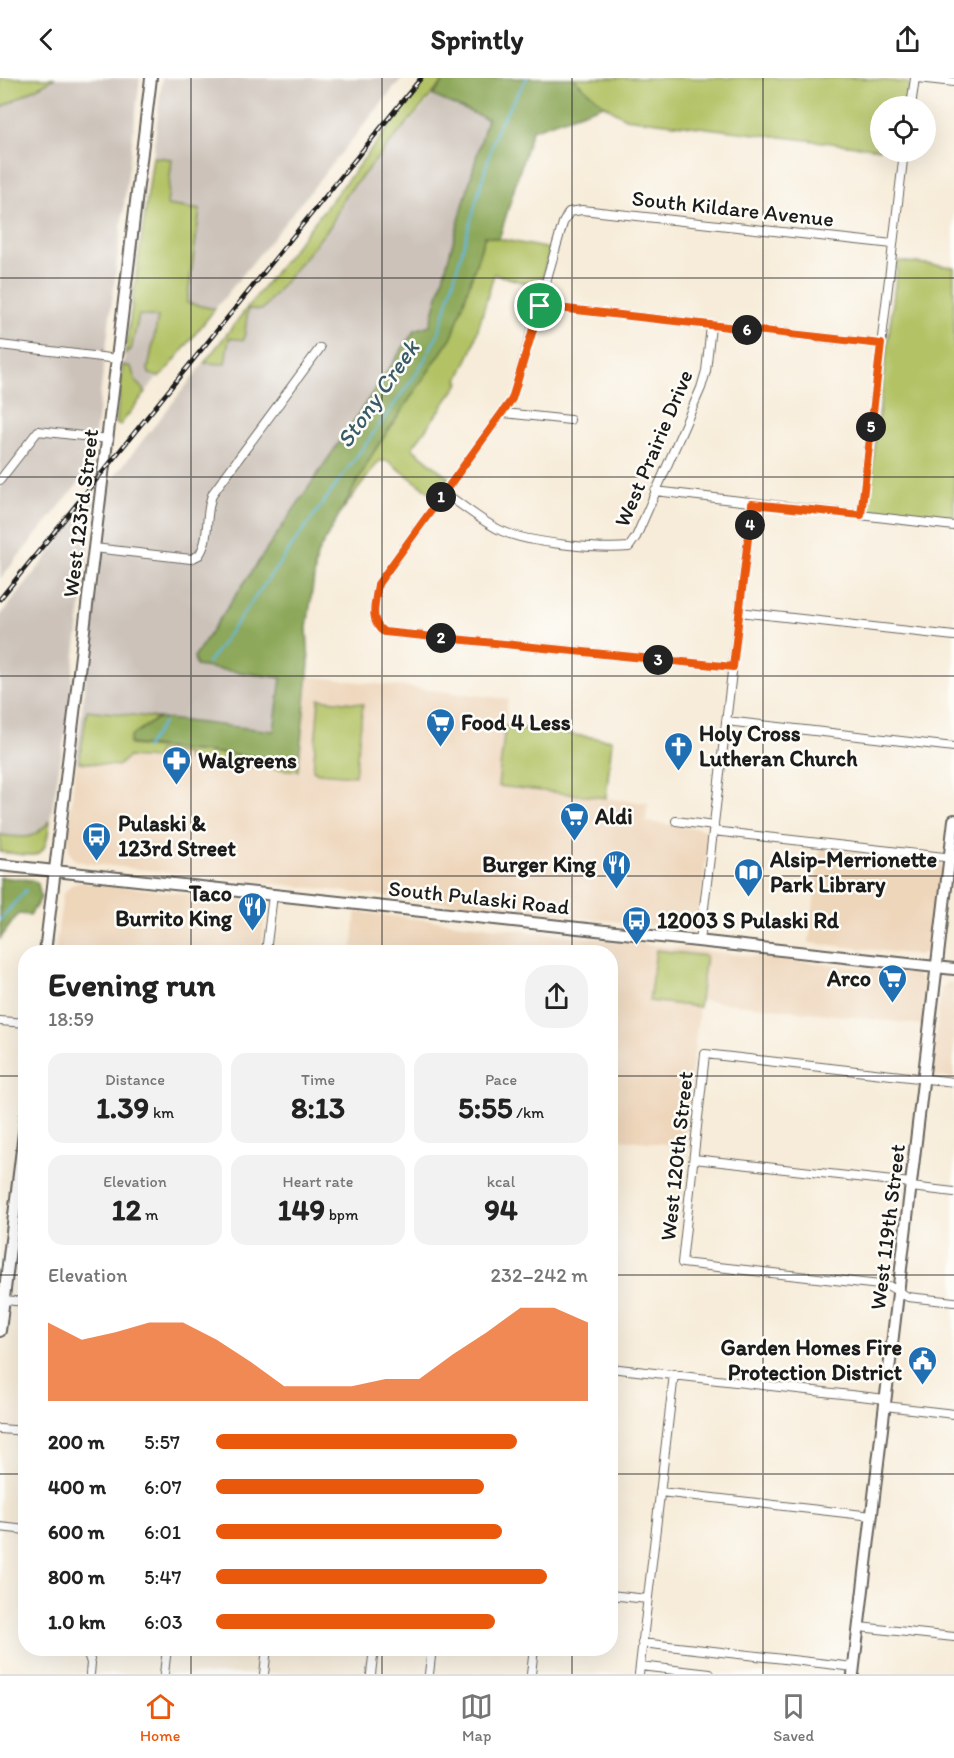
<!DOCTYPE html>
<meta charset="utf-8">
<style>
:root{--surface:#fff;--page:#f2f2f2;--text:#222;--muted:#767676;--line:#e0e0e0;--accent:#ea580c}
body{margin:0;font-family:Itim,sans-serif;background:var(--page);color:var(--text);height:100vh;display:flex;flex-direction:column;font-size:22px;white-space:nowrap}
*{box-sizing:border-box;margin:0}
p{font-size:20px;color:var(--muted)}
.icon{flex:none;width:33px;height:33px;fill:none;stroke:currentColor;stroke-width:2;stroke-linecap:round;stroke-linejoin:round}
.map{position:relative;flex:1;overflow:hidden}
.panel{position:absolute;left:18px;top:867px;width:600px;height:711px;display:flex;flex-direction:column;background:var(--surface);border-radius:24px;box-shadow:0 6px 24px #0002}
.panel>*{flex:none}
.controls{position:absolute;left:870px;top:18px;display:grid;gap:12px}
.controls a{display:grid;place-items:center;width:66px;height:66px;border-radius:50%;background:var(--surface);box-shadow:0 6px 24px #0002;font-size:30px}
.pin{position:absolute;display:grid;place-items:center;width:51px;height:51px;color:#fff;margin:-26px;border:3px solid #fff;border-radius:50%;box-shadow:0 2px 6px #0007}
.km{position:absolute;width:30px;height:30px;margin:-15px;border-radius:50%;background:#222;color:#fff;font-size:16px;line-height:30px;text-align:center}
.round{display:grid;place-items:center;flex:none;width:63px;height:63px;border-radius:24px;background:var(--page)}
.overview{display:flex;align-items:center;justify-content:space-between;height:102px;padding:0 30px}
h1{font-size:33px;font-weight:700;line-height:45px}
.figures{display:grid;grid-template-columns:repeat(3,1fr);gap:9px;height:102px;padding:6px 30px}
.figures div{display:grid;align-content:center;border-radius:15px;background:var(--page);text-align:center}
.figures b{font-size:30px;font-weight:700}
.figures small{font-size:16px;font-weight:400}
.figures p{font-size:16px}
.chart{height:168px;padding:12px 30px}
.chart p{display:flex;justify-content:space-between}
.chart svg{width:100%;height:108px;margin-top:6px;fill:var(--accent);opacity:.7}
ul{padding:0 30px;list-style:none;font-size:20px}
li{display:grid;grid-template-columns:96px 72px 1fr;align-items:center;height:45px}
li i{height:15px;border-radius:8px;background:var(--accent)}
header{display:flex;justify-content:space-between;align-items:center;height:78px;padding:0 30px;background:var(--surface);font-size:27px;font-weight:700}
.tab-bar{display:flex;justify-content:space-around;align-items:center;height:84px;border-top:2px solid var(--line);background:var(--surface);font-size:16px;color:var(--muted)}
.tab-bar a{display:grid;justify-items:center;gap:3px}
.tab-bar .active{color:var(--accent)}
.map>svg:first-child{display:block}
</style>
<header><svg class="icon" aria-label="back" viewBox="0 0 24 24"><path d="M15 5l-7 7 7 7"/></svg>Sprintly<svg class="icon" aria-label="share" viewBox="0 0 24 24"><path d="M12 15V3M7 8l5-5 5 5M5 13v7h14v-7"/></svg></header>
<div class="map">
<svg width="954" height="1596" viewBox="0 0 954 1596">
<rect width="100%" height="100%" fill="#fdfcf7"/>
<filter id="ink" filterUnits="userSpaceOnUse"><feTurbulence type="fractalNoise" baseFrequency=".0167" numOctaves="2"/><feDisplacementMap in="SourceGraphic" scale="12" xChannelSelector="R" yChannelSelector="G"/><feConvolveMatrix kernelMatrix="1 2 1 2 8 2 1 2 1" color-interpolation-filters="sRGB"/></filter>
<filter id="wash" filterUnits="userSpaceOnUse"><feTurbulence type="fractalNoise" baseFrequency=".008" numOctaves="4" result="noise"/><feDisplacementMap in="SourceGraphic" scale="24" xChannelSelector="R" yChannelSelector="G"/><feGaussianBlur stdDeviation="1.35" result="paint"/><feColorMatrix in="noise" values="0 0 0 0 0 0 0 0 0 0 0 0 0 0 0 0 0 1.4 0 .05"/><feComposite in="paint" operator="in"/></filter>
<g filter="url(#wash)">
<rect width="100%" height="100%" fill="#f7ecd9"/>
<path fill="#eed6bb" d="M308 598 508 621 499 708 648 725 646 744 710 752 698 843 695 849 691 852 85 785 75 782 69 774 68 756 76 683 124 684 128 679 156 681 158 673 188 676 187 681 298 693Z
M820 770 940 786 942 791 931 870 919 877 809 865Z
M79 804 262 824 266 830 261 874H55L63 816 71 807Z
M356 834 915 896 926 905 928 912 924 947 700 922 683 1068 611 1060 610 874H352Z
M948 905H954V1001L931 998 941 911Z"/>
<path fill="#ccc2b9" d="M0 0H140L91 390 0 501Z
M162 0H402L215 231 186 225 200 133 167 128 172 81 153 79Z
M433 18 487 40 430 247 257 595 281 600 274 653 87 633 79 684 76 683 109 405 204 285 225 286 229 260 244 262 248 231 262 232 331 147 345 118Z
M139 236 158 239 148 291 153 299H157L146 314 136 304 133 293 123 287 125 276 131 272 134 263Z
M95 418 65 656 50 743 37 757 29 760 0 757V538Z"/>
<path fill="#b2c265" stroke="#676f40" stroke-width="1.5" d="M0 0H55L0 30Z
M427 0H446L345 118 331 147 262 232 248 231 244 262 229 260 225 286 204 285Z
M573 0H861L909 5 906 28H880V71L625 40 604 27Z
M153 79 172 81 167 127 200 132 187 225 215 231 164 296 159 299 149 296 148 291 158 239 139 237 131 272 125 276Z
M485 158 550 171 540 209 494 196 472 272 458 302 460 304 412 370 449 400 436 419 388 383H379L341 434 373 375 453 257Z
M898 183 954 189V442L867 432Z
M123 287 131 289 136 304 146 314 120 347 116 346Z
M319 621 363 626 355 698 318 695 313 692Z
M87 632 158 640 131 658 130 667 299 683 298 693 187 682V676L158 673 156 681 128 679 118 688 79 684Z
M505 648 612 662 606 720 498 708Z
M50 743C45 785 39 778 0 774V757C26 760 32 763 50 743Z
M656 872 706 878 699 929 649 923Z"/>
<path fill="#8da85a" stroke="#54623b" stroke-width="1.5" d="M446 0H573L604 27 532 52 499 161 485 158 453 257 373 375 317 477 307 550 309 586 299 683 129 666 131 658 158 640 274 653 281 600 196 588 194 579 415 252 430 247 487 41 433 18Z
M0 799 32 802 38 806 41 820 30 837 18 836 0 861Z"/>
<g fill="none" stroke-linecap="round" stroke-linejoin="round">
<path stroke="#61badf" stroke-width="2" d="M207 586 419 292 439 254 497 50 527 0
M145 671 164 644
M0 842 26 812"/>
</g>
</g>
<g filter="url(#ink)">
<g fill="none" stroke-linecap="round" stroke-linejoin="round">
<defs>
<path id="street" d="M917 0 954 4
M911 28 915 0
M540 228 881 266
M0 267 118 281
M504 335 570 342
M0 402 38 353 109 361
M655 413 954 448
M444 415C463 427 482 444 502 453 529 465 600 472 629 469L636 459 701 310 706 293 711 248
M861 437 904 74
M94 470 191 481 199 477C211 460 204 434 213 415L320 270
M739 534 954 558
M733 589 384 554C368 545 376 522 378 506L512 321 563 145 569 134 582 132 893 166
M726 643 954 669
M676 743 714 748
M713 753 953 780
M700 863 752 426
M266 874 273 817
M0 943 26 945
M954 1004 705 976 682 1185 889 1208 908 1219 954 1224
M694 1081 911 1105
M911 1109 954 1114
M4 1222 26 1224
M610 1290 886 1321
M885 1328 954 1336
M0 1351 26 1353
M660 1414 872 1438
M0 1449 26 1452
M610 1517 647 1521
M859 1549 954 1559
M642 1565 854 1589
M86 1570 91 1585 90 1596
M640 1588 710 1596
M164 1596 167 1570
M264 1596 267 1570
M371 1596 374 1570
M429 1596 432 1570
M531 1596 534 1570
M639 1596 674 1296"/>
<path id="secondary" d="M0 787 954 891
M45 874 151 0
M0 1253 26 1038
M853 1596 954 742"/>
</defs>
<use href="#street" stroke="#69655e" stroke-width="10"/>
<use href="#secondary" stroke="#69655e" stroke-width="14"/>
<use href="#street" stroke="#fff" stroke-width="8"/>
<use href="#secondary" stroke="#fff" stroke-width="10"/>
<defs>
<path id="rail" d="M0 521 421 0"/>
</defs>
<use href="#rail" stroke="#1c1c1c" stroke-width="4.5"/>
<use href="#rail" stroke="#fdfcf7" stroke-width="2" stroke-dasharray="7" stroke-linecap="butt"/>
</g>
</g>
<g fill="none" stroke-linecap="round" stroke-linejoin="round" filter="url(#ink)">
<defs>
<path id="route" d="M540 228 881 266 861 437 752 426 733 589 384 554C368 544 376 522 378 506L512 321Z"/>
</defs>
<use href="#route" stroke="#fff" stroke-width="12"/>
<use href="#route" stroke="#ea580c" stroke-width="8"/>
</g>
<path fill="none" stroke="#1c1c1c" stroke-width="1.5" stroke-opacity="0.55" d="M191 0V874M382 0V874M572 0V874M763 0V1596M0 200H954M0 399H954M0 598H954M0 798H954M0 998H26M610 998H954M0 1197H26M610 1197H954M0 1396H26M610 1396H954M191 1570V1596M382 1570V1596M572 1570V1596"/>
<defs>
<symbol id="supermarket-pin" viewBox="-11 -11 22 30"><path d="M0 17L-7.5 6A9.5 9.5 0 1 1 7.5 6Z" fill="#1f6fb2" stroke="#fdfcf7"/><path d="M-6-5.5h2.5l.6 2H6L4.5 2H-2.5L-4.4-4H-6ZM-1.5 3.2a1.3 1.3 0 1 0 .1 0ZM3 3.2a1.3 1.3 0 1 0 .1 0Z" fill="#fff"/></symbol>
<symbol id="church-pin" viewBox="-11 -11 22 30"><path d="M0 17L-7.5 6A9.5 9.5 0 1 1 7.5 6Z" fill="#1f6fb2" stroke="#fdfcf7"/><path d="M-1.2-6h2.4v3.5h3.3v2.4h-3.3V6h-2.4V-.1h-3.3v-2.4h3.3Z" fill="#fff"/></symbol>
<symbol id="pharmacy-pin" viewBox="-11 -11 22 30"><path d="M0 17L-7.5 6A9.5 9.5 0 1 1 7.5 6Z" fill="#1f6fb2" stroke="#fdfcf7"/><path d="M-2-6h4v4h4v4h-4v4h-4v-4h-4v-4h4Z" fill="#fff"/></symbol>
<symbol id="bus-pin" viewBox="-11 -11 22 30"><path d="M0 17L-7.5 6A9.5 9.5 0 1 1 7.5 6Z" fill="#1f6fb2" stroke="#fdfcf7"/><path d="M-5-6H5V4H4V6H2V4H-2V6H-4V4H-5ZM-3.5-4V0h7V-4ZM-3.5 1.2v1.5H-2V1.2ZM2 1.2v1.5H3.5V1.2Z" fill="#fff"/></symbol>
<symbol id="restaurant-pin" viewBox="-11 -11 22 30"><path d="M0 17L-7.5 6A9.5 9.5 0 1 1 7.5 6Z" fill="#1f6fb2" stroke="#fdfcf7"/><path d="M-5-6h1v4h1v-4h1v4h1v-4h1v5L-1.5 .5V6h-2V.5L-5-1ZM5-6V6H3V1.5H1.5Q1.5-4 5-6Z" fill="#fff"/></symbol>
<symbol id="library-pin" viewBox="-11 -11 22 30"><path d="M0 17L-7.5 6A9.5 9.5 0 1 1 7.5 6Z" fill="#1f6fb2" stroke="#fdfcf7"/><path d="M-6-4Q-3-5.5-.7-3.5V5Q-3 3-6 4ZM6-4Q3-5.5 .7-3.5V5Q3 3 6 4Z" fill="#fff"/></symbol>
<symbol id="civic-pin" viewBox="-11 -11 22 30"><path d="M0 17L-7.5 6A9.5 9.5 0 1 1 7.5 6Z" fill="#1f6fb2" stroke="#fdfcf7"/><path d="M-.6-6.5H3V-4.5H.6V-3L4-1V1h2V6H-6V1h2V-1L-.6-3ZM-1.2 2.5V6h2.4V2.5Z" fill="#fff"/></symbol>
</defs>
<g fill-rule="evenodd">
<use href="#supermarket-pin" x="424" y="628" width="33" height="45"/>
<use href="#church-pin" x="662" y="652" width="33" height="45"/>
<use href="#pharmacy-pin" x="160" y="666" width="33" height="45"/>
<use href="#supermarket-pin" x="558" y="722" width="33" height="45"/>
<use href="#bus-pin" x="80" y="742" width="33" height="45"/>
<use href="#restaurant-pin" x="600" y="770" width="33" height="45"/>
<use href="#library-pin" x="732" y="778" width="33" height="45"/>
<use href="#restaurant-pin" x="236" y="812" width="33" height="45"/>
<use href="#bus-pin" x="620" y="826" width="33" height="45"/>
<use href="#supermarket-pin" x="876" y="884" width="33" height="45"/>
<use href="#civic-pin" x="906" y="1266" width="33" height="45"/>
</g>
<g text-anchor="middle" stroke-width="5" stroke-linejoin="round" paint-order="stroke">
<g font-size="22" fill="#1c1c1c" stroke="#fdfcf7">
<text transform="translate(733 130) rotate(6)" y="8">South Kildare Avenue</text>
<text transform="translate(653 370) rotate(-67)" y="8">West Prairie Drive</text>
<text transform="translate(80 435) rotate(-83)" y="8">West 123rd Street</text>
<text transform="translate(479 819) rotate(6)" y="8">South Pulaski Road</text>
<text transform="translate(676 1078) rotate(-84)" y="8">West 120th Street</text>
<text transform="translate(887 1149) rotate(-83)" y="8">West 119th Street</text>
</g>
<g font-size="22" font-weight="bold" fill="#1c1c1c" stroke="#fdfcf7" text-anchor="start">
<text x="461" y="652">Food 4 Less</text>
<text x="699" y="663">Holy Cross<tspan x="699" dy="25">Lutheran Church</tspan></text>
<text x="198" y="690">Walgreens</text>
<text x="595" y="746">Aldi</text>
<text x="118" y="753">Pulaski &amp;<tspan x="118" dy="25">123rd Street</tspan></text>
<text x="770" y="789">Alsip-Merrionette<tspan x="770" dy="25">Park Library</tspan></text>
<text x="596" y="794" text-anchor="end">Burger King</text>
<text x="232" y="823" text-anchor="end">Taco<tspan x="232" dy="25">Burrito King</tspan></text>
<text x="657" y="850">12003 S Pulaski Rd</text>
<text x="871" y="908" text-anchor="end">Arco</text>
<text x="902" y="1277" text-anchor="end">Garden Homes Fire<tspan x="902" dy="25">Protection District</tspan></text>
</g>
<g font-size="24" font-style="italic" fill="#385b6a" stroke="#fdfcf7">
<text transform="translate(378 316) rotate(-55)" y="8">Stony Creek</text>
</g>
</g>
</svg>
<div class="controls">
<a><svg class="icon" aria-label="locate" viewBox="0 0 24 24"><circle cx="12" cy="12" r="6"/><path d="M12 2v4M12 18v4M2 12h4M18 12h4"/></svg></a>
</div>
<div class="pin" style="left:540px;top:228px;background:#1e9e55"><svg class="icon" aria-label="arrive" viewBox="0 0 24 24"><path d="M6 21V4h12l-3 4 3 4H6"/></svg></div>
<b class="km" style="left:441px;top:419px">1</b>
<b class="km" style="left:441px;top:560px">2</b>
<b class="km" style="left:658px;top:582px">3</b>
<b class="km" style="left:750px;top:447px">4</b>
<b class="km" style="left:871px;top:349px">5</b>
<b class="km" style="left:747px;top:252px">6</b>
<section class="panel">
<div class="overview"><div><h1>Evening run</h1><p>18:59</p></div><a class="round"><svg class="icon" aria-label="share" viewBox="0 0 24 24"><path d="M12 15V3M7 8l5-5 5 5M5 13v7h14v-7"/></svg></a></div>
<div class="figures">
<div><p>Distance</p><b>1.39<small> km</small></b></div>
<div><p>Time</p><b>8:13</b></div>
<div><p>Pace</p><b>5:55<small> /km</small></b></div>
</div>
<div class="figures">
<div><p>Elevation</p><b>12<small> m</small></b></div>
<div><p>Heart rate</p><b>149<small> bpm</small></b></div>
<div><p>kcal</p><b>94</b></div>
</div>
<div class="chart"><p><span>Elevation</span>232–242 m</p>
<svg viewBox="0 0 160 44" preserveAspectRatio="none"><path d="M0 44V12L10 19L20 16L30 12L40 12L50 19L60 28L70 38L80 38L90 38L100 35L110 35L120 25L130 16L140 6L150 6L160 12V44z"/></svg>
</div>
<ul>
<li><b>200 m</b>5:57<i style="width:81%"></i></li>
<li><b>400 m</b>6:07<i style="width:72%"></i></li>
<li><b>600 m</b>6:01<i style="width:77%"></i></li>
<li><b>800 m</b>5:47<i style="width:89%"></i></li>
<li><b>1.0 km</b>6:03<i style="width:75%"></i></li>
</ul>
</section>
</div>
<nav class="tab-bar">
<a class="active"><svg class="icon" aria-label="home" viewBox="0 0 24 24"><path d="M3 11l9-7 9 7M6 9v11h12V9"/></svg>Home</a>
<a><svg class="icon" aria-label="map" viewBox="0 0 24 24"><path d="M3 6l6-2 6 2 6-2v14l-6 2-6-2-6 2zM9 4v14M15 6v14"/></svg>Map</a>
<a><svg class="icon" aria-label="saved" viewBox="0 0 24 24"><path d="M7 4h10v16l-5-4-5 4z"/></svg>Saved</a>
</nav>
